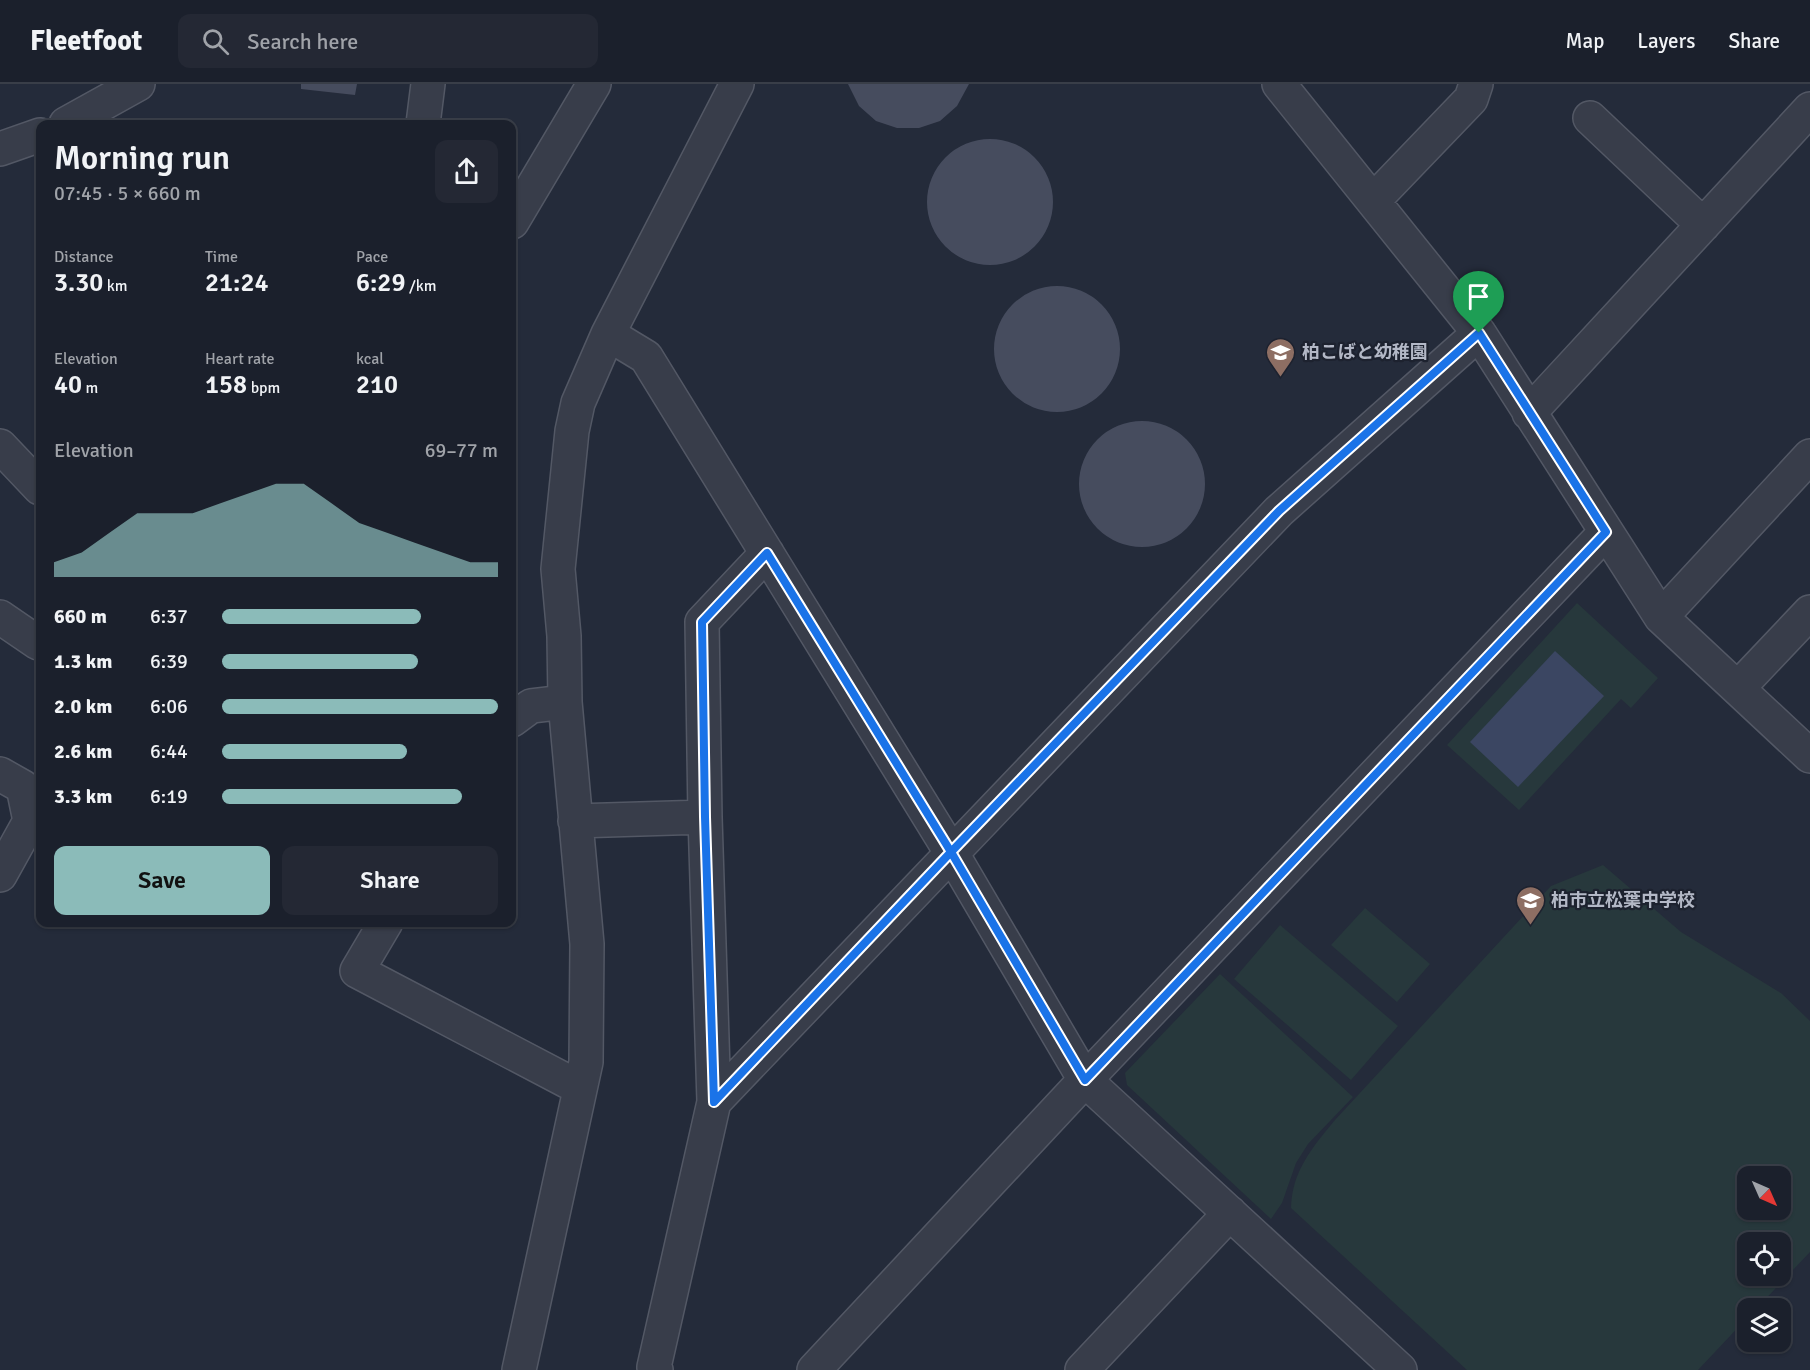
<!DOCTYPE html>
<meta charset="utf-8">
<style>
:root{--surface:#1b202c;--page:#242834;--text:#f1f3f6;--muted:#a0a3a9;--line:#393e48;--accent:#8bbbb9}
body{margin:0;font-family:Signika,"Noto Sans JP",sans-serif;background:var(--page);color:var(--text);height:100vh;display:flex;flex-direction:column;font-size:22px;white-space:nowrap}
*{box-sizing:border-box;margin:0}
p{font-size:20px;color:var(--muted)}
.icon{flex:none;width:33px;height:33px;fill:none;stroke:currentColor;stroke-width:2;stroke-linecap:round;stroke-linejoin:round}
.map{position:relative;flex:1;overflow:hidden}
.drawer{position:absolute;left:36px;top:36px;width:480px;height:807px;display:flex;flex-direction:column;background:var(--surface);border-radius:12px;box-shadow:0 2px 4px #0004,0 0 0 2px var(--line)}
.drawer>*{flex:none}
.needle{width:39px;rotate:135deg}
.buttons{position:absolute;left:1737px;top:1082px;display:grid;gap:12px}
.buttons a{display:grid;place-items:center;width:54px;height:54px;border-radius:12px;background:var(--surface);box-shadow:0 2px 4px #0004,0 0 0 2px var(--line);font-size:30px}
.pin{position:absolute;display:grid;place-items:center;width:51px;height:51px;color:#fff;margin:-62px -26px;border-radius:50% 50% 50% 0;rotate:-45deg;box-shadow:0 0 6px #0007}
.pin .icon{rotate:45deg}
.round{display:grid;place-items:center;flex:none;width:63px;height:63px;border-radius:12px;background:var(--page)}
.overview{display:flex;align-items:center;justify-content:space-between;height:102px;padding:0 18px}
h1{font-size:33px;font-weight:600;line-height:45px}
.metrics{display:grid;grid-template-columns:repeat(3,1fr);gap:9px;height:102px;padding:6px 18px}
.metrics div{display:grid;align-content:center}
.metrics b{font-size:26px;font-weight:600}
.metrics small{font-size:16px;font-weight:400}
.metrics p{font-size:16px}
.chart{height:168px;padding:12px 18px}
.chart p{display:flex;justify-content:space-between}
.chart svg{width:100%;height:108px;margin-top:6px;fill:var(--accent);opacity:.7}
.cta{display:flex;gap:12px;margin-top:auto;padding:12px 18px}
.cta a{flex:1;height:69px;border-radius:12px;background:var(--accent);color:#111;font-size:24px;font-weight:600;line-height:69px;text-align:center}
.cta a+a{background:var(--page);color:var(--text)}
ul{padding:0 18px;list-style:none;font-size:20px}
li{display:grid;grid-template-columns:96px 72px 1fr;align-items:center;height:45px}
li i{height:15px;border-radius:8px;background:var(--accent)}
header{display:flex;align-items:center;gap:36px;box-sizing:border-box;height:84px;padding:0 30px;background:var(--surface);border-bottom:2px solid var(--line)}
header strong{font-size:28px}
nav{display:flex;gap:33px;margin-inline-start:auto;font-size:21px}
.search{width:420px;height:54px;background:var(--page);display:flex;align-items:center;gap:15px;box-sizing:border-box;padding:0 21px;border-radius:12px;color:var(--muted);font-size:22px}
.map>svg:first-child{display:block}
</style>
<header>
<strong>Fleetfoot</strong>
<div class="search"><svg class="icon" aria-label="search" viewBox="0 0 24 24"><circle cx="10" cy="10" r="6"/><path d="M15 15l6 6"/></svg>Search here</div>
<nav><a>Map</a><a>Layers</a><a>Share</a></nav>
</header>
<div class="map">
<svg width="1810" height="1286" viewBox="0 0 1810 1286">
<rect width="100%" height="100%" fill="#242b3a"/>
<path fill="#27383c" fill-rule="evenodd" d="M1577 519 1658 594 1631 624 1621 615 1519 726 1447 661Z
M1603 781 1681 848 1781 909 1810 937V1168L1757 1224H1748L1747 1234 1698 1286H1467L1291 1124C1292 1087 1312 1064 1335 1036L1551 802ZM1748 1092H1780V1125H1748ZM1748 1158H1780V1191H1748Z
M1365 824 1430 880 1397 918 1331 861Z
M1280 841 1398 942 1351 996 1234 895Z
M1220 890 1353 1013 1308 1060 1296 1079 1282 1119 1271 1135 1127 1001 1125 989Z"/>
<path fill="#3b4662" d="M1555 567 1604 612 1518 703 1470 658Z"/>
<path fill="#464c5e" d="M301 0H357L355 11 301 5Z
M848 0H969L957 22 940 37 919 44H897L876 37 859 22Z
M927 118a63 63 0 1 1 126 0a63 63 0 1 1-126 0Z
M994 265a63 63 0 1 1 126 0a63 63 0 1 1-126 0Z
M1079 400a63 63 0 1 1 126 0a63 63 0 1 1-126 0Z"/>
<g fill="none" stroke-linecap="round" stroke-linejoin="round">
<defs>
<path id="minor" d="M1279 0 1479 249 1661 533 1810 672
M1590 34 1703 141
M66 40 138 0
M423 40 428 0
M0 65 40 51
M1373 117 1471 15 1476 0
M512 138 594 0
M608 250 646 273 951 768 1085 996 1400 1286
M1529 329 1810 25
M0 362 40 404
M0 533 38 559 40 557
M1661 533 1810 372
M1738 604 1810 528
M512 636 531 622 565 618
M0 690 23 703 30 737 0 791
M575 737 705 733
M386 838 357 887 580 1004
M714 1018 1279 427 1479 249
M519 1286 586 978 587 860 565 618 564 552 558 485 572 347 578 319 608 250 737 0
M656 1286 654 1283 714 1018 705 733 702 538 767 469
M814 1286 1085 996 1606 448
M1082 1286 1230 1129"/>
</defs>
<use href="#minor" stroke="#535865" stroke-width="36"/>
<use href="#minor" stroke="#383d4a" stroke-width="33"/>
</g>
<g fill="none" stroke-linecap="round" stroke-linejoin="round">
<defs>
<path id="route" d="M1479 249 1279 427 951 768 767 469 702 538 705 733 714 1018 951 768 1085 996 1606 448 1479 249"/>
</defs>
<use href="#route" stroke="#fff" stroke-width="12"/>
<use href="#route" stroke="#1a73e8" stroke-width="8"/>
</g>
<defs>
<symbol id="school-pin" viewBox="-11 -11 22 30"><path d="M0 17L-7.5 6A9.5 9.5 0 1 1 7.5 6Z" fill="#8d6e63" stroke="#1d222f"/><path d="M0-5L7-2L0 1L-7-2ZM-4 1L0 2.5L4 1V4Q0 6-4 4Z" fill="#fff"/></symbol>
</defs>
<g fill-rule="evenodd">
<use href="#school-pin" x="1264" y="252" width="33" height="45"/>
<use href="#school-pin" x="1514" y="800" width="33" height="45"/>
</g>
<g text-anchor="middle" stroke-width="4.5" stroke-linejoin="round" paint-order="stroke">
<g font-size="18" font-weight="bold" fill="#b3b8c6" stroke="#1d222f" text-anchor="start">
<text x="1302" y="274">柏こばと幼稚園</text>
<text x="1551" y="822">柏市立松葉中学校</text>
</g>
</g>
</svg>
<div class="buttons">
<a><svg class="needle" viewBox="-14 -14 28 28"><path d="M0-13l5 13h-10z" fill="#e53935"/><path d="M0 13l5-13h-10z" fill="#a0a3a9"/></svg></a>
<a><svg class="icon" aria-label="locate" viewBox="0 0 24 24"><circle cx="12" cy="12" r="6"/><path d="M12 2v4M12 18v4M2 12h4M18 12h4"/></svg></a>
<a><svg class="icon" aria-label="layers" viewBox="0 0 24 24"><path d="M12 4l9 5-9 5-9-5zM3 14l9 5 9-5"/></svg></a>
</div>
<div class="pin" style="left:1479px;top:249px;background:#1e9e55"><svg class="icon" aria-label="arrive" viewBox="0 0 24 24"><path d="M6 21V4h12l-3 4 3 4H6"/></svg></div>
<section class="drawer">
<div class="overview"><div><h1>Morning run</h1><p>07:45 · 5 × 660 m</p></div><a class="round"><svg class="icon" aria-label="share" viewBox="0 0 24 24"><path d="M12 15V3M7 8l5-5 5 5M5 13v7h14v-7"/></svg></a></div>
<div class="metrics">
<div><p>Distance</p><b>3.30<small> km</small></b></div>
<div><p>Time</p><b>21:24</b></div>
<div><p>Pace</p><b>6:29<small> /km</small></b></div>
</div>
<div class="metrics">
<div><p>Elevation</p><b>40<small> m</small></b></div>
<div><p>Heart rate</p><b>158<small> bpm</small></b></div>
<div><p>kcal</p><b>210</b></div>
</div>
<div class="chart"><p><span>Elevation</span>69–77 m</p>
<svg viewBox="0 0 160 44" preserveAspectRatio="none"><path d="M0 44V38L10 34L20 26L30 18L40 18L50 18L60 14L70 10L80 6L90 6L100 14L110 22L120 26L130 30L140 34L150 38L160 38V44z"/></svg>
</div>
<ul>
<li><b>660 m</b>6:37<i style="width:72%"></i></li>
<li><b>1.3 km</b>6:39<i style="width:71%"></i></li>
<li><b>2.0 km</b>6:06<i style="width:100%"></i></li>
<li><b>2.6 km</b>6:44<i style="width:67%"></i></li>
<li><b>3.3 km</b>6:19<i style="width:87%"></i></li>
</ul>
<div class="cta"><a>Save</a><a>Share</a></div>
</section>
</div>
